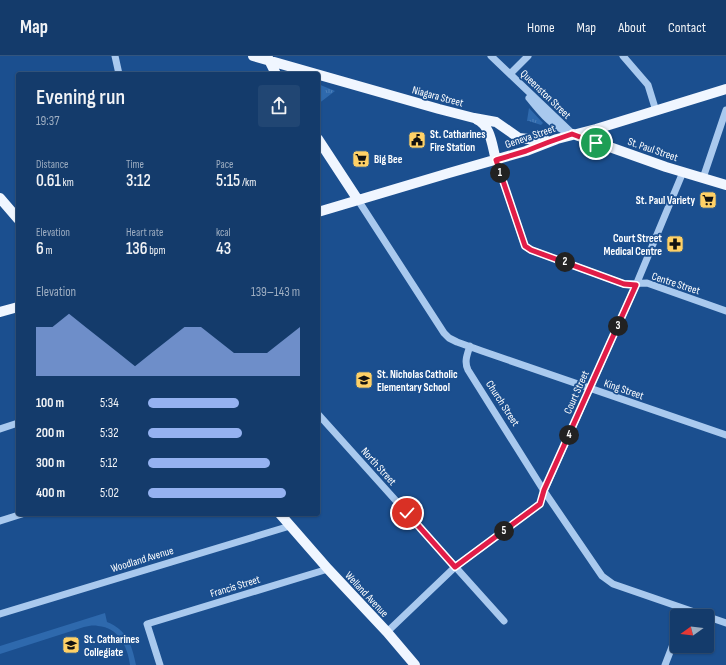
<!DOCTYPE html>
<meta charset="utf-8">
<style>
:root{--surface:#143b6b;--page:#214673;--text:#f1f3f6;--muted:#9dadc1;--line:#33557e;--accent:#95b2f1}
body{margin:0;font-family:"Sofia Sans Condensed",sans-serif;background:var(--page);color:var(--text);height:100vh;display:flex;flex-direction:column;font-size:15px;white-space:nowrap}
*{box-sizing:border-box;margin:0}
p{font-size:13px;color:var(--muted)}
.icon{flex:none;width:22px;height:22px;fill:none;stroke:currentColor;stroke-width:2;stroke-linecap:round;stroke-linejoin:round}
.map{position:relative;flex:1;overflow:hidden}
.panel{position:absolute;left:16px;top:16px;width:304px;height:444px;display:flex;flex-direction:column;background:var(--surface);border-radius:4px;box-shadow:0 1px 3px #0004,0 0 0 1px var(--line)}
.panel>*{flex:none}
.needle{width:26px;rotate:255deg}
.tools{position:absolute;left:670px;top:553px;display:grid;gap:8px}
.tools a{display:grid;place-items:center;width:44px;height:44px;border-radius:4px;background:var(--surface);box-shadow:0 1px 3px #0004,0 0 0 1px var(--line);font-size:20px}
.pin{position:absolute;display:grid;place-items:center;width:34px;height:34px;color:#fff;margin:-17px;border:2px solid #fff;border-radius:50%;box-shadow:0 1px 4px #0007}
.km{position:absolute;width:20px;height:20px;margin:-10px;border-radius:50%;background:#222;color:#fff;font-size:11px;line-height:20px;text-align:center}
.round{display:grid;place-items:center;flex:none;width:42px;height:42px;border-radius:4px;background:var(--page)}
.overview{display:flex;align-items:center;justify-content:space-between;height:68px;padding:0 20px}
h1{font-size:22px;font-weight:600;line-height:30px}
.stats{display:grid;grid-template-columns:repeat(3,1fr);gap:6px;height:68px;padding:4px 20px}
.stats div{display:grid;align-content:center}
.stats b{font-size:17px;font-weight:600}
.stats small{font-size:11px;font-weight:400}
.stats p{font-size:11px}
.chart{height:112px;padding:8px 20px}
.chart p{display:flex;justify-content:space-between}
.chart svg{width:100%;height:72px;margin-top:4px;fill:var(--accent);opacity:.7}
ul{padding:0 20px;list-style:none;font-size:13px}
li{display:grid;grid-template-columns:64px 48px 1fr;align-items:center;height:30px}
li i{height:10px;border-radius:5px;background:var(--accent)}
header{display:flex;align-items:center;gap:24px;box-sizing:border-box;height:56px;padding:0 20px;background:var(--surface);border-bottom:1px solid var(--line)}
header strong{font-size:19px}
nav{display:flex;gap:22px;margin-inline-start:auto;font-size:14px}
.map>svg:first-child{display:block}
</style>
<header>
<strong>Map</strong>
<nav><a>Home</a><a>Map</a><a>About</a><a>Contact</a></nav>
</header>
<div class="map">
<svg width="726" height="609" viewBox="0 0 726 609">
<defs>
<pattern id="grass-tufts" width="24" height="20" patternUnits="userSpaceOnUse"><rect width="24" height="20" fill="#2e69ad"/><path d="M3 7l-1-3M5 7V3M7 7l1-3M15 17l-1-3M17 17v-4M19 17l1-3" fill="none" stroke="#4d80b9"/></pattern>
</defs>
<rect width="100%" height="100%" fill="#1b4f8f"/>
<path fill="url(#grass-tufts)" d="M318 28 335 35 318 48Z
M529 52 543 67 541 69 529 65H527Z"/>
<path fill="#2e69ad" d="M105 557 107 566C127 574 132 589 136 609H130C128 591 118 571 98 570 93 569 89 570 84 571L0 598V590Z"/>
<g fill="none" stroke-linecap="round" stroke-linejoin="round">
<path stroke="#a9c9ee" stroke-width="7" d="M115 0 119 18
M491 0 573 78
M623 0 648 29 656 55
M510 18 528 0
M529 42C540 55 550 69 567 76
M496 104 525 190 531 194 624 228 647 227 726 255
M703 122 726 54
M358 144 444 277 449 282 457 286 482 295 726 379
M470 290C467 299 464 306 468 314L544 435 602 520 613 528 726 567
M318 358 504 565
M0 373 18 367
M0 465 22 458
M0 558 290 470
M387 576 455 511 540 448 544 435 636 229 683 116
M160 609 147 568 328 513
M665 609 677 578"/>
<path stroke="#f0f6ff" stroke-width="10" d="M253 0 439 53 474 62 496 66 519 82 547 85
M267 0 276 18
M476 63C491 69 492 90 496 104
M573 78 666 111 726 129
M318 83 358 144
M0 142 18 163
M318 156 449 117 526 95 557 83 596 73 726 33
M0 256 18 251
M280 458 328 513 387 576 415 609"/>
</g>
<g fill="none" stroke-linecap="round" stroke-linejoin="round">
<defs>
<path id="route" d="M407 457 455 511 540 448 544 434 636 229 624 228 531 194 525 190 496 104 526 95 549 86 572 78 596 87"/>
</defs>
<use href="#route" stroke="#fff" stroke-width="8"/>
<use href="#route" stroke="#e11d48" stroke-width="5"/>
</g>
<defs>
<symbol id="civic-square" viewBox="-11 -11 22 22"><rect x="-9" y="-9" width="18" height="18" rx="4" fill="#ffd166" stroke="#1b4f8f"/><path d="M-.6-6.5H3V-4.5H.6V-3L4-1V1h2V6H-6V1h2V-1L-.6-3ZM-1.2 2.5V6h2.4V2.5Z" fill="#111"/></symbol>
<symbol id="supermarket-square" viewBox="-11 -11 22 22"><rect x="-9" y="-9" width="18" height="18" rx="4" fill="#ffd166" stroke="#1b4f8f"/><path d="M-6-5.5h2.5l.6 2H6L4.5 2H-2.5L-4.4-4H-6ZM-1.5 3.2a1.3 1.3 0 1 0 .1 0ZM3 3.2a1.3 1.3 0 1 0 .1 0Z" fill="#111"/></symbol>
<symbol id="pharmacy-square" viewBox="-11 -11 22 22"><rect x="-9" y="-9" width="18" height="18" rx="4" fill="#ffd166" stroke="#1b4f8f"/><path d="M-2-6h4v4h4v4h-4v4h-4v-4h-4v-4h4Z" fill="#111"/></symbol>
<symbol id="school-square" viewBox="-11 -11 22 22"><rect x="-9" y="-9" width="18" height="18" rx="4" fill="#ffd166" stroke="#1b4f8f"/><path d="M0-5L7-2L0 1L-7-2ZM-4 1L0 2.5L4 1V4Q0 6-4 4Z" fill="#111"/></symbol>
</defs>
<g fill-rule="evenodd">
<use href="#civic-square" x="407" y="74" width="20" height="20"/>
<use href="#supermarket-square" x="351" y="93" width="20" height="20"/>
<use href="#supermarket-square" x="698" y="134" width="20" height="20"/>
<use href="#pharmacy-square" x="665" y="178" width="20" height="20"/>
<use href="#school-square" x="354" y="314" width="20" height="20"/>
<use href="#school-square" x="61" y="579" width="20" height="20"/>
</g>
<g text-anchor="middle" stroke-width="3.5" stroke-linejoin="round" paint-order="stroke">
<g font-size="11" fill="#fff" stroke="#1b4f8f">
<text transform="translate(546 38) rotate(44)" y="4">Queenston Street</text>
<text transform="translate(438 40) rotate(15)" y="4">Niagara Street</text>
<text transform="translate(530 80) rotate(-19)" y="4">Geneva Street</text>
<text transform="translate(653 93) rotate(19)" y="4">St. Paul Street</text>
<text transform="translate(676 227) rotate(18)" y="4">Centre Street</text>
<text transform="translate(624 333) rotate(19)" y="4">King Street</text>
<text transform="translate(576 336) rotate(-66)" y="4">Court Street</text>
<text transform="translate(503 347) rotate(57)" y="4">Church Street</text>
<text transform="translate(379 410) rotate(48)" y="4">North Street</text>
<text transform="translate(142 503) rotate(-17)" y="4">Woodland Avenue</text>
<text transform="translate(235 530) rotate(-17)" y="4">Francis Street</text>
<text transform="translate(367 538) rotate(47)" y="4">Welland Avenue</text>
</g>
<g font-size="11" font-weight="bold" fill="#fff" stroke="#1b4f8f" text-anchor="start">
<text x="430" y="82">St. Catharines<tspan x="430" dy="13">Fire Station</tspan></text>
<text x="374" y="107">Big Bee</text>
<text x="695" y="148" text-anchor="end">St. Paul Variety</text>
<text x="662" y="186" text-anchor="end">Court Street<tspan x="662" dy="13">Medical Centre</tspan></text>
<text x="377" y="322">St. Nicholas Catholic<tspan x="377" dy="13">Elementary School</tspan></text>
<text x="84" y="587">St. Catharines<tspan x="84" dy="13">Collegiate</tspan></text>
</g>
</g>
</svg>
<div class="tools">
<a><svg class="needle" viewBox="-14 -14 28 28"><path d="M0-13l5 13h-10z" fill="#e53935"/><path d="M0 13l5-13h-10z" fill="#9dadc1"/></svg></a>
</div>
<div class="pin" style="left:596px;top:87px;background:#1e9e55"><svg class="icon" aria-label="arrive" viewBox="0 0 24 24"><path d="M6 21V4h12l-3 4 3 4H6"/></svg></div>
<div class="pin" style="left:407px;top:457px;background:#d93025"><svg class="icon" aria-label="check" viewBox="0 0 24 24"><path d="M5 12l5 5 9-10"/></svg></div>
<b class="km" style="left:500px;top:117px">1</b>
<b class="km" style="left:565px;top:206px">2</b>
<b class="km" style="left:618px;top:270px">3</b>
<b class="km" style="left:569px;top:379px">4</b>
<b class="km" style="left:504px;top:475px">5</b>
<section class="panel">
<div class="overview"><div><h1>Evening run</h1><p>19:37</p></div><a class="round"><svg class="icon" aria-label="share" viewBox="0 0 24 24"><path d="M12 15V3M7 8l5-5 5 5M5 13v7h14v-7"/></svg></a></div>
<div class="stats">
<div><p>Distance</p><b>0.61<small> km</small></b></div>
<div><p>Time</p><b>3:12</b></div>
<div><p>Pace</p><b>5:15<small> /km</small></b></div>
</div>
<div class="stats">
<div><p>Elevation</p><b>6<small> m</small></b></div>
<div><p>Heart rate</p><b>136<small> bpm</small></b></div>
<div><p>kcal</p><b>43</b></div>
</div>
<div class="chart"><p><span>Elevation</span>139–143 m</p>
<svg viewBox="0 0 160 44" preserveAspectRatio="none"><path d="M0 44V14L10 14L20 6L30 14L40 22L50 30L60 38L70 30L80 22L90 14L100 14L110 22L120 30L130 30L140 30L150 22L160 14V44z"/></svg>
</div>
<ul>
<li><b>100 m</b>5:34<i style="width:60%"></i></li>
<li><b>200 m</b>5:32<i style="width:62%"></i></li>
<li><b>300 m</b>5:12<i style="width:80%"></i></li>
<li><b>400 m</b>5:02<i style="width:91%"></i></li>
</ul>
</section>
</div>
